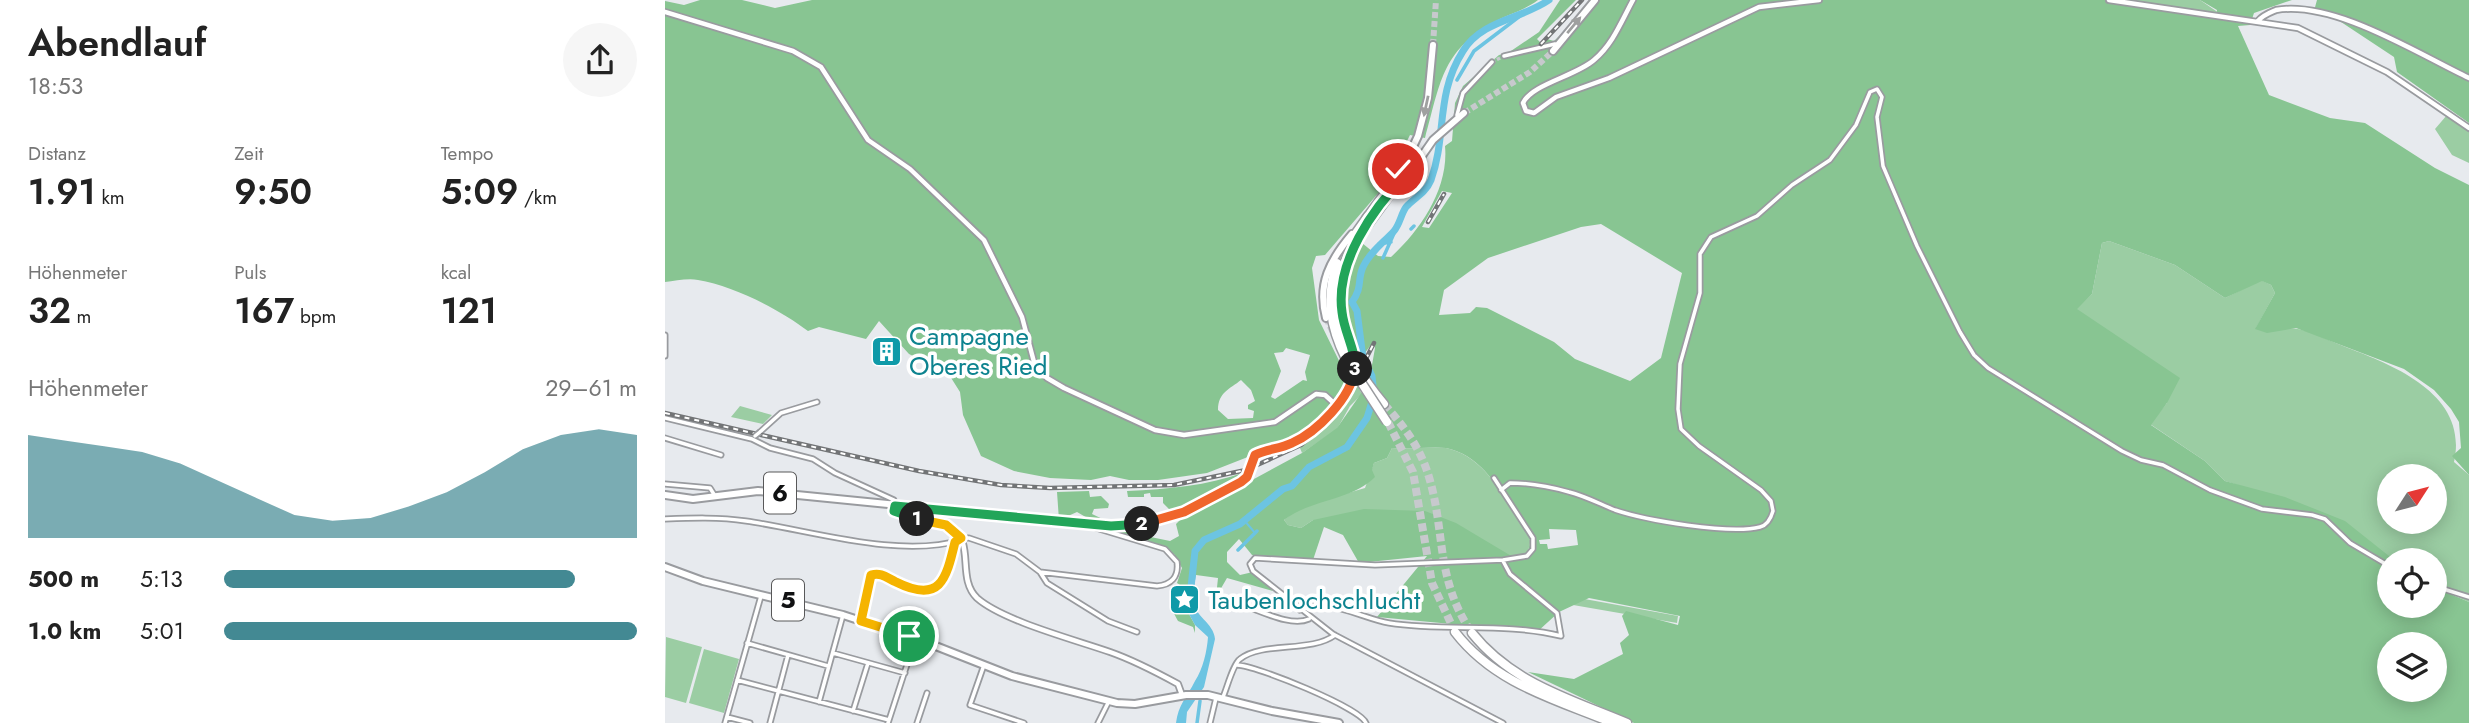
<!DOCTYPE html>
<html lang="de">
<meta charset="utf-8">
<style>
:root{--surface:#fff;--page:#f6f6f6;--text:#222;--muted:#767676;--accent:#438993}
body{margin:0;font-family:Jost,sans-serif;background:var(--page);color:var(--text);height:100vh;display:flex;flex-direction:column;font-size:26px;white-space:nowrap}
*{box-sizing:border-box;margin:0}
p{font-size:23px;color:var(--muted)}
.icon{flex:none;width:38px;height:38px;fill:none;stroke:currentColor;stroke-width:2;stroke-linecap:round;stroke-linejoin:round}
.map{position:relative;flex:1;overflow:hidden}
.details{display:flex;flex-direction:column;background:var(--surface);width:665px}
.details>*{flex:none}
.needle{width:46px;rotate:54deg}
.tools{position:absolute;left:1712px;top:464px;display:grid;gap:14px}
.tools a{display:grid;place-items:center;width:70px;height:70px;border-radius:50%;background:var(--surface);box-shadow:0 4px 18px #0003;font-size:35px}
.pin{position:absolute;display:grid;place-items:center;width:60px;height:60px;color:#fff;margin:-30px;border:4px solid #fff;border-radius:50%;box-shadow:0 2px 7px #0007}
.km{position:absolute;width:35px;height:35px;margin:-18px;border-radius:50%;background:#222;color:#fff;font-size:19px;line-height:35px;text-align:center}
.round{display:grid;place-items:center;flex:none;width:74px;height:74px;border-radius:37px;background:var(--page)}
.head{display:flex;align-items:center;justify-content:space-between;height:119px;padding:0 28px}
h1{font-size:38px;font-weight:600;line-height:52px}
.metrics{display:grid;grid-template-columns:repeat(3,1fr);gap:10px;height:119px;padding:7px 28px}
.metrics div{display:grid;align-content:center}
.metrics b{font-size:35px;font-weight:600}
.metrics small{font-size:19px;font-weight:400}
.metrics p{font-size:19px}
.chart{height:196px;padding:14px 28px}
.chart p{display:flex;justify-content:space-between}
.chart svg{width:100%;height:126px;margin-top:7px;fill:var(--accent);opacity:.7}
ul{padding:0 28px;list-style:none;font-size:23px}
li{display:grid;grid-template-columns:112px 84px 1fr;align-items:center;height:52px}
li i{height:18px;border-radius:9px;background:var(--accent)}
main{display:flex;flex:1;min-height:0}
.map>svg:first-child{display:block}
</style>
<main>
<section class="details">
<div class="head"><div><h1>Abendlauf</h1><p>18:53</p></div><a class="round"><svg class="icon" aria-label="share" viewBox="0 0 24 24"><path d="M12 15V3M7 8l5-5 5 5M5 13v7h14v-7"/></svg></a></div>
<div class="metrics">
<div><p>Distanz</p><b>1.91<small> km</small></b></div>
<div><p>Zeit</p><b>9:50</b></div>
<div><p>Tempo</p><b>5:09<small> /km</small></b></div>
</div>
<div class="metrics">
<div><p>Höhenmeter</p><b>32<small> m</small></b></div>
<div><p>Puls</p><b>167<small> bpm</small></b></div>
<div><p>kcal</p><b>121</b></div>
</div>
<div class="chart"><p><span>Höhenmeter</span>29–61 m</p>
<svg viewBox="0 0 160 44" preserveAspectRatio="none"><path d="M0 44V8L10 10L20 12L30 14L40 18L50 24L60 30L70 36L80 38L90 37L100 33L110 28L120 21L130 13L140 8L150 6L160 8V44z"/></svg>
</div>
<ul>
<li><b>500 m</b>5:13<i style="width:85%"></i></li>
<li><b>1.0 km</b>5:01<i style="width:100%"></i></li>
</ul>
</section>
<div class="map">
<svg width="1804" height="723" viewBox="0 0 1804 723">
<rect width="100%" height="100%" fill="#e7eaee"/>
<path fill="#9bcda3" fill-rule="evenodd" d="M1445 0H1535L1554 13 1552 19 1448 4Z
M1782 115 1804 131V163L1787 155 1770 129Z
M1444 241 1510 265 1560 298 1596 280 1606 285 1610 293 1591 328C1606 335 1618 326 1633 329 1649 332 1667 342 1683 348 1730 366 1804 395 1789 462L1804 475V602L1769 587V560H1729L1645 508 1560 481 1540 461 1485 424 1502 403 1411 309 1427 294 1437 243ZM1724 476H1769V522H1724Z
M692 385 697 394 685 406 672 429 637 453 635 448 665 423Z
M75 406 107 415 98 424 66 417Z
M727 448C743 450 766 446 781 448 824 457 843 506 866 540L862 554 848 557 648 520 636 528 623 525 619 520 635 507 700 488 709 463 722 458Z
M844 594H892L1013 616 1012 623Z
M1 637 37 647 21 703 0 697Z
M39 649 74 659 59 713 24 703Z"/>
<path fill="#88c592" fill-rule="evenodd" d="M35 0H77L110 8 147 0H873C860 10 844 14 829 22 776 51 775 85 760 138L745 135 738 149 722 162V183L660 255 651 256 647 268 654 320 683 379 671 405 644 433 542 473 493 480H464L445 476 426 480 385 478 349 471 316 456 298 415 295 392 283 373 244 354 214 321 201 339 154 327 143 331C114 309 69 286 33 280 23 278 10 281 0 282V1L19 5ZM621 348 645 355 640 372 642 381 638 380 610 399 606 397 616 371 609 353 618 352ZM576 380 586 390 590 401 583 405V409L589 411 588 418 563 419 553 410C553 392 565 389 576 380Z
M895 0H911L872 39 877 44 882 39 889 41 933 0H1445L1448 4 1551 19 1552 10 1535 0H1627L1589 13 1585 25 1573 26 1604 95 1665 118 1700 123 1770 168 1804 185V475L1787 456 1796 448 1794 422 1786 409 1769 390 1739 369 1631 328 1602 333 1590 329 1610 293 1606 285 1597 281 1560 298 1510 265 1444 241 1437 243 1427 294 1412 309 1515 378 1502 403 1486 425 1540 461 1560 481 1620 497 1680 521 1729 560H1724V606H1769V587L1804 602V723H969L863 672 909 679 958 654 955 643 964 635 957 616 961 611 1013 625 1015 616 924 598 894 612 872 632 712 617 762 556 694 563 678 535 659 527 648 560 587 555 574 539 562 552V562L575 575 588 572 608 591 562 578 551 597 553 578 531 575 518 603 530 625V633L528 627 513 621C503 603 504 601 515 585L512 583 517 568 509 554 438 531 476 527V535L505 541 514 536 511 524 517 518 637 453 672 428 704 382 710 348 708 342 694 361C681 318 673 284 697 243L713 256 726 257C756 230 784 188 780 146L787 141 790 103 798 86 834 55 843 53 874 32ZM777 191 787 193 764 228 757 227ZM936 224 1017 273 996 358 965 381 910 359 889 342 822 308 811 307 805 313 774 315 779 290 823 258 916 227ZM727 448C743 450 766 446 781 448 825 457 842 506 866 540L862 554 848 557 791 523 760 511 699 509 648 520 636 528 623 525 619 520C646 499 686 501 710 477L707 470 709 463 722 458ZM884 529 911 530 913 545 883 549 882 544H875L874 540 885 539ZM1724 644H1769V690H1724Z
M1652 0H1804V123L1732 72 1729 57 1670 18 1649 11Z
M580 472 577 478 507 512 498 503V497H486L485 493 479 494V497H463L462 491C503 489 542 486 580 472Z
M424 491 425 497 436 496 444 504 443 508 429 509 427 514 446 523H431L412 512 394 520 392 492Z"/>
<path fill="#6cc4e2" d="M531 575C530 582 527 592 527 599 529 616 549 623 550 639L539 687 522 712 521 723H511C513 705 522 697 530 681 538 669 542 651 543 637L530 625 518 603 520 588Z"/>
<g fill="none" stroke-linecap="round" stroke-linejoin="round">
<path stroke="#6cc4e2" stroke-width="2" d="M579 520 590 533"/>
<path stroke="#6cc4e2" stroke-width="3.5" d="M792 80 809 51 855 16
M746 229 749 226
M714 244 726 242
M718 258 731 229
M573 550 592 531
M532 723 535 701"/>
<path stroke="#6cc4e2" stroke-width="7" d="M526 587 530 551 539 540 575 524 618 489 627 486 644 467 682 447 702 418 709 395 707 376 698 358 692 311 687 302C698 287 692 280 698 267 705 252 718 243 729 231 735 224 736 214 741 207 750 197 760 194 766 180 782 136 770 95 798 51 817 20 857 19 884 0"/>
<path stroke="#c7c9cd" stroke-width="3.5" stroke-dasharray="3.5 2" stroke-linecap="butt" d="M827 62 839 56"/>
<path stroke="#c7c9cd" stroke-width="6" stroke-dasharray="6 3" stroke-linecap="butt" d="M768 45 771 0
M799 113 865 72 888 51
M661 318 669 335"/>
<path stroke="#c7c9cd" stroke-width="8" stroke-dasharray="8 4" stroke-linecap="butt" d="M719 404C736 423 752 443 761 468 782 527 768 576 807 633
M723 422 748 472 767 583 790 632"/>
<defs>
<path id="minor" d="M839 56 890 44
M792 115 798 93 827 62
M0 335V356
M0 418 87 439 105 448 148 459 170 473 229 500 230 504
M95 432 116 413 152 402
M0 438 56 455
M829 478 868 538V549L862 556 838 560 710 565 590 558 585 564 588 571 668 634 838 723
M0 484 45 488 50 496
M836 490 845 483C864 483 886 487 904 492 920 496 935 504 950 510 980 520 1065 535 1095 527 1103 525 1106 518 1108 511L1106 501 1096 490 1034 446 1016 429 1013 409 1015 364 1035 293V254L1046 237 1092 216 1127 185 1165 160 1191 125 1205 92 1212 89 1217 97 1212 117 1218 166 1252 246 1295 332 1309 355 1323 368 1457 451 1476 460 1498 465 1545 490 1597 509 1647 515 1660 519 1685 543 1724 566
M0 519C27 518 54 517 81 521 145 530 234 559 296 540
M296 538H304L351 554 375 572 382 583 443 621 472 632
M375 572 492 586C506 585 514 577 512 562L500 549 421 525
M1769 586 1804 597
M579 601 580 606C598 612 627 627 644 619
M635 610C663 597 696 618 724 623 781 632 839 622 896 636L892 613 845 574 838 561
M196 621 206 575C228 570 244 596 269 590L284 569 290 542
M82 643 163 666
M168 653 240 673
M319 665 305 705 359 723
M572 665C590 665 696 708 701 723
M72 680 224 720
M558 697C562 688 568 664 575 659 598 641 646 653 670 635
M154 702 178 615
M188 711 203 663
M62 717 85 723
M60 723 96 596
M105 723 123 655
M223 723 250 640
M252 723 262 693
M433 723 444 701
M545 723 551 698"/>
<path id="tertiary" d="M968 0C956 22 948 44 929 60 911 76 867 84 858 103L861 111 869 113 891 97 944 78 1094 7 1154 0
M1444 0 1633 28 1722 72 1804 128
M0 12 128 51 156 67 203 140 245 169 319 240 357 317 369 362 382 378 399 388 490 430 519 435 610 422 651 394 660 395 671 405
M1593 21C1598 15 1604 13 1611 10 1669 0 1753 54 1804 78
M230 506 229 511 233 515C249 519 270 518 285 527 311 541 291 578 312 598 338 621 411 640 445 652 468 660 491 672 513 684L517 695"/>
<path id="primary" d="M888 51 930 0
M701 218 729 180 733 165 744 155 753 136 763 98 768 45
M693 239 737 179 745 173 768 140 799 113
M676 293 677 315 688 353
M661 318C652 284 665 260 687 234
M0 495 28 499 93 491 433 525H476L519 512 578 481 590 455C601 449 615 449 627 443 652 432 685 399 690 371
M0 567 38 581 178 615 263 643 347 676 452 703 470 704 521 695H543L607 711 674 723"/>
<path id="motorway" d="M695 236C650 296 676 353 719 404
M686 240 703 216
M672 263C660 297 665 327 681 359
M790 632C830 684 890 699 948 723
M807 633C847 683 905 699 962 723"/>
</defs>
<use href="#minor" stroke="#999b9f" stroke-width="7"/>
<use href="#tertiary" stroke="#999b9f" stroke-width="8"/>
<use href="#primary" stroke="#999b9f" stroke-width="10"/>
<use href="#motorway" stroke="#999b9f" stroke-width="11"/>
<use href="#minor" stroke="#fff" stroke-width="3.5"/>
<use href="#tertiary" stroke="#fff" stroke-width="4.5"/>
<use href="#primary" stroke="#fff" stroke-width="6"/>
<use href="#motorway" stroke="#fff" stroke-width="8"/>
<defs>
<path id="rail" d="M876 44 917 0
M763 222 779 194
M0 413 254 471 336 485 385 488 509 485 581 470 636 445 662 423 679 402 709 343"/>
</defs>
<use href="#rail" stroke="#727476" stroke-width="4.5"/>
<use href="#rail" stroke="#fff" stroke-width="2" stroke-dasharray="5" stroke-linecap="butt"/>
<defs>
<path id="minor-bridge" d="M90 436 95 432"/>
<path id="motorway-bridge" d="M681 359 722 422"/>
</defs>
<use href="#minor-bridge" stroke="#999b9f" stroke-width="7" stroke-linecap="butt"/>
<use href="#motorway-bridge" stroke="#999b9f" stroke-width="11" stroke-linecap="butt"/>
<use href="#minor-bridge" stroke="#fff" stroke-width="3.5"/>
<use href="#motorway-bridge" stroke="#fff" stroke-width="8"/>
</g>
<defs><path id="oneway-solid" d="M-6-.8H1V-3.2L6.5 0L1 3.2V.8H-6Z" transform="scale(1.75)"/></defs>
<g fill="#9fa0a0">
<use href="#oneway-solid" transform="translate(909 25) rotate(-50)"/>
<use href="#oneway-solid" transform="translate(761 106) rotate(102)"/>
</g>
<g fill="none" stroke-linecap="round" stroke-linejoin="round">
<defs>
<path id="split-1" d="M244 636 196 621 206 575C217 572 222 578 231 582 275 604 281 580 290 542L296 538 281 525 252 519"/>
<path id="split-2" d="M252 519 229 511 230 506 446 526 477 524"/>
<path id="split-3" d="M477 524 519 512 576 482 582 477 590 455C601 449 615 449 627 443 652 432 686 398 690 369"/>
<path id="split-4" d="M690 369C691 350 679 332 677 312 670 263 707 209 741 175L733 169"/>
</defs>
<use href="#split-1" stroke="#fff" stroke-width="14"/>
<use href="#split-2" stroke="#fff" stroke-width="14"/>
<use href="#split-3" stroke="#fff" stroke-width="14"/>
<use href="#split-4" stroke="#fff" stroke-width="14"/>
<use href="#split-1" stroke="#f5b400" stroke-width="9"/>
<use href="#split-2" stroke="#22a559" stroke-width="9"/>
<use href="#split-3" stroke="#f0652b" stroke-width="9"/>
<use href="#split-4" stroke="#22a559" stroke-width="9"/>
</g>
<defs>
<symbol id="building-square" viewBox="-11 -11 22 22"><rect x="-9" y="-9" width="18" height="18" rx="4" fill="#0f9aa8" stroke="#fff"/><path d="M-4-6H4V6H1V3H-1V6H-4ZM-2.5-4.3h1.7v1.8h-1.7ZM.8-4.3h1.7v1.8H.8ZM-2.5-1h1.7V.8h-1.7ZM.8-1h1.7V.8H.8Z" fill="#fff"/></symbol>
<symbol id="sight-square" viewBox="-11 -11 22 22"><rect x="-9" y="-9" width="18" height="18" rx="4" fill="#0f9aa8" stroke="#fff"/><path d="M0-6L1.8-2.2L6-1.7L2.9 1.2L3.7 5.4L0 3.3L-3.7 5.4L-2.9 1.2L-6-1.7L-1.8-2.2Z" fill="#fff"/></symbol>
</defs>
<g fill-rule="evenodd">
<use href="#building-square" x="204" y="334" width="35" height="35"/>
<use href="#sight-square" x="502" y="582" width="35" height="35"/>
</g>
<g text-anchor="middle" stroke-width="7" stroke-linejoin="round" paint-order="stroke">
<g fill="#fff" stroke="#585859" stroke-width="2">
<rect x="99" y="472.5" width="32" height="41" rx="5"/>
<rect x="107" y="579.5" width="32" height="41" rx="5"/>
</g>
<g font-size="24" font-weight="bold" fill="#101112">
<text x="115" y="501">6</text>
<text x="123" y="608">5</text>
</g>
<g font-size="26" fill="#0d838f" stroke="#fff" text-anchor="start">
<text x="244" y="345">Campagne<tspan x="244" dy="30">Oberes Ried</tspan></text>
<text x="543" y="609">Taubenlochschlucht</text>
</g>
</g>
</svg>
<div class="tools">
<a><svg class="needle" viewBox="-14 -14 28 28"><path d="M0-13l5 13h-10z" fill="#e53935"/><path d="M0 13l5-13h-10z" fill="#767676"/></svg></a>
<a><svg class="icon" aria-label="locate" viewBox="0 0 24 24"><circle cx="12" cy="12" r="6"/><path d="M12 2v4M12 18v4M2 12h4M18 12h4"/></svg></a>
<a><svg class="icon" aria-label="layers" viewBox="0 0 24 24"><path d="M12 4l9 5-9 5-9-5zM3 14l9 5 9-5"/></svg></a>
</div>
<div class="pin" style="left:244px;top:636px;background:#1e9e55"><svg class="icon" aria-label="arrive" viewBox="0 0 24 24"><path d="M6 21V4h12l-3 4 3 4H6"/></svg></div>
<div class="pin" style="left:733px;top:169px;background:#d93025"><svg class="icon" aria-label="check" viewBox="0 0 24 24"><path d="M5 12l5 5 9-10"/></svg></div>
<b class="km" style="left:252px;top:519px">1</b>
<b class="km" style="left:477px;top:524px">2</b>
<b class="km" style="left:690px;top:369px">3</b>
</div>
</main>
